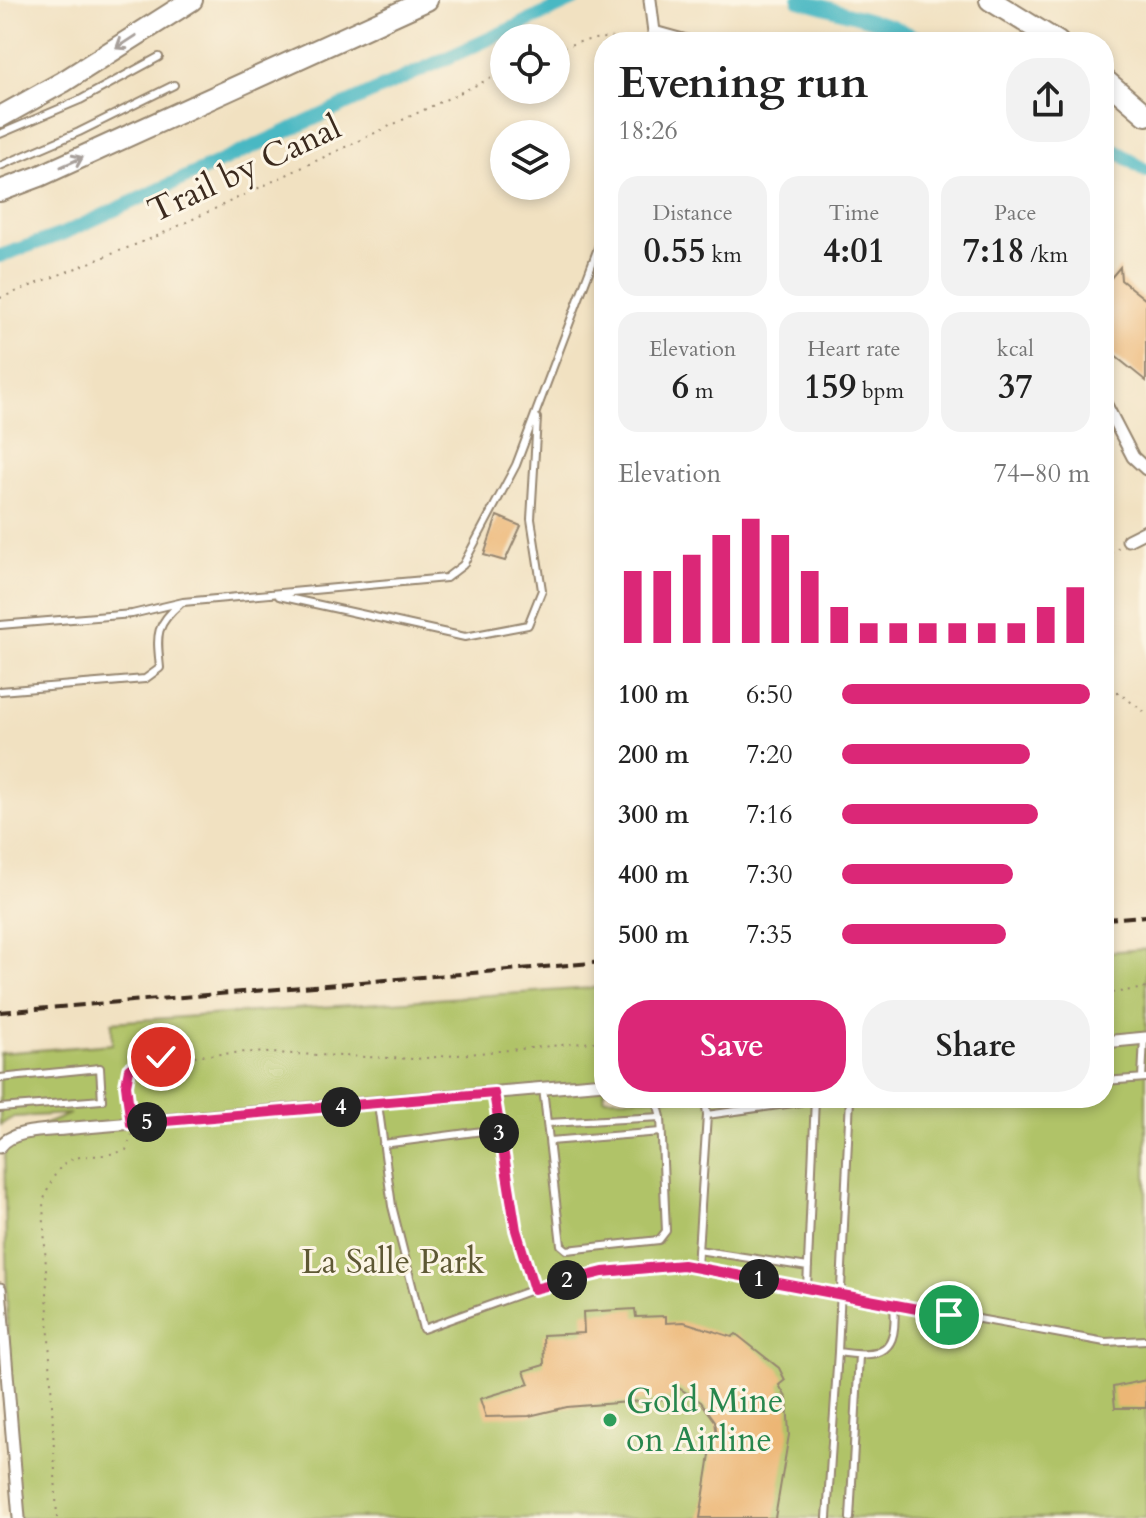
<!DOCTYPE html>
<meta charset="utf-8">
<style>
:root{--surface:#fff;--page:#f2f2f2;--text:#222;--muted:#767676;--accent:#db2777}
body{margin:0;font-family:Cardo,serif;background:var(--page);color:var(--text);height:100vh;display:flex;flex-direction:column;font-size:30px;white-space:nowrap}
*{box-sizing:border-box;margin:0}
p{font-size:26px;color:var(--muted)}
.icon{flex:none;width:44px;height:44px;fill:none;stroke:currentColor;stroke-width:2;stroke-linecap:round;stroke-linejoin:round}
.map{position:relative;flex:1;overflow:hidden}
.details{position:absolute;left:594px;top:32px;width:520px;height:1076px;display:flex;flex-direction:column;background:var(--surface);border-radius:32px;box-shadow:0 4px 12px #0003}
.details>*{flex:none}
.tools{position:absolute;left:490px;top:24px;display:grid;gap:16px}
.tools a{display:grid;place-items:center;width:80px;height:80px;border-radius:50%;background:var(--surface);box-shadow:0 4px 12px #0003;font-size:40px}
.pin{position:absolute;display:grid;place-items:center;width:68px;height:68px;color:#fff;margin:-34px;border:4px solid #fff;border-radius:50%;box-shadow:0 2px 8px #0007}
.km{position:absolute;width:40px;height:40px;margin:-20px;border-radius:50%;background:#222;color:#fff;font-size:22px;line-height:40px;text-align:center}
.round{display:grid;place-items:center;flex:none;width:84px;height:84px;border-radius:32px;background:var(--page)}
.head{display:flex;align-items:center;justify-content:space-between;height:136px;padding:0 24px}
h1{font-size:44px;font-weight:800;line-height:60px}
.figures{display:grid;grid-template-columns:repeat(3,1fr);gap:12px;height:136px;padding:8px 24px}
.figures div{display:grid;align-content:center;border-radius:20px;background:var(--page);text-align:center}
.figures b{font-size:34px;font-weight:800}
.figures small{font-size:22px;font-weight:400}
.figures p{font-size:22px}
.chart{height:224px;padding:16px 24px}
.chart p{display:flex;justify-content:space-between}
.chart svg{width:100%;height:144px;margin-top:8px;stroke:var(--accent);stroke-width:6}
.button{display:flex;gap:16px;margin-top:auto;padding:16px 24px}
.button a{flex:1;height:92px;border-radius:32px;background:var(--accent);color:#fff;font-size:32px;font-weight:800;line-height:92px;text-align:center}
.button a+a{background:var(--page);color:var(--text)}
ul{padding:0 24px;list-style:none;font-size:26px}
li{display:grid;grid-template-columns:128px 96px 1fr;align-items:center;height:60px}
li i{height:20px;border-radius:10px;background:var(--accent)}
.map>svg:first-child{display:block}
</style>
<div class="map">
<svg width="1146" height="1518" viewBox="0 0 1146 1518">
<rect width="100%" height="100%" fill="#fcf5e5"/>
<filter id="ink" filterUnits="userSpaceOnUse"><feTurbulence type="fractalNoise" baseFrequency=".0125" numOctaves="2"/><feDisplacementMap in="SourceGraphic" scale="16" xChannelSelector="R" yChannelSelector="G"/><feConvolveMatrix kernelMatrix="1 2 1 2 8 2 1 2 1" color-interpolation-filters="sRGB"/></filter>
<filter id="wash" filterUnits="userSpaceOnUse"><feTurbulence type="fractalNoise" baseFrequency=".006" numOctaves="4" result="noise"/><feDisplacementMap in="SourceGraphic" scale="32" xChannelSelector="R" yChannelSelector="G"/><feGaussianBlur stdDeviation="1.8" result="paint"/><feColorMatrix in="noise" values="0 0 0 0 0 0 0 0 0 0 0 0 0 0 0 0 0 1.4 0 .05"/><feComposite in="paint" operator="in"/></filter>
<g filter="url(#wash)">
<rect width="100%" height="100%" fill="#f1e1c1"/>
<path fill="#b0c367" stroke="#767642" stroke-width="2" d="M1146 949V1518H11L4 1141 70 1114 14 1117 0 1125V1053L112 1044V1022L604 987V1098H1104V952Z"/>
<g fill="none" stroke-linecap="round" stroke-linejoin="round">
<path stroke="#4ab8c3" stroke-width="14" d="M799 0 892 26 926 42
M1104 143 1146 171
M0 256 62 234 574 0"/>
</g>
<g id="blocks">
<path fill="#ecb674" d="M1120 267 1121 280 1146 300V381L1104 347V286Z
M497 516 521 526 505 561 484 555Z
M635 1309 636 1317 666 1316V1323L684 1322 732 1337 736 1334 779 1368 785 1380 779 1385 787 1399 789 1435 775 1518H700L713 1436H717L715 1421 701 1402 677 1387 678 1398 567 1407 529 1416 486 1417 480 1399 529 1384 524 1371 544 1365 543 1335 584 1333 583 1312Z
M1146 1380V1408H1115L1113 1387Z"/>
</g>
</g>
<g filter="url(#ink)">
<use href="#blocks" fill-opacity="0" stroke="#968670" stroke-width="2"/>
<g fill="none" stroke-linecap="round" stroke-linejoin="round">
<defs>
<path id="lane" d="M0 134 80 100 159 57
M0 166 79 132 174 85
M279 596 465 637 528 625 542 590 531 519 537 418
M0 625 132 614 183 602 446 578 463 565 516 465 604 232
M0 691 145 679 160 668C157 636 154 626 180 604
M0 1078 100 1068 102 1100 0 1108
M1142 1078 1144 1038
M1104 1081 1146 1078
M543 1088 561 1245 567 1250 659 1240 666 1231 661 1117 656 1098
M494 1093 516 1230 534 1289
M378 1104 392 1206 423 1329 543 1286 603 1272 683 1265 1105 1342 1146 1340
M707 1115 815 1100
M548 1123 661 1117
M550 1141 661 1132
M383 1144 498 1129
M698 1250 808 1267
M697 1267 707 1115 705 1098
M807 1288 815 1098
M838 1352 850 1098
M827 1518 838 1352C883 1359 898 1353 894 1305
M850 1518 859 1355"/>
<path id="street" d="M650 0 654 32 690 42
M1104 401 1133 457 1146 469
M1128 540 1146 531
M1104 1042 1146 1038
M0 1147C12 1128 54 1131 74 1128L604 1083
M0 1289 19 1518"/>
<path id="highway" d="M990 0 1058 42
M1104 79 1146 115
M0 117 63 82 192 0
M0 191 40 176 427 0"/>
</defs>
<use href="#lane" stroke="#968670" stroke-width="10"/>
<use href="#street" stroke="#968670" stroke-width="15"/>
<use href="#highway" stroke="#968670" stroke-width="24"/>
<path stroke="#968670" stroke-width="2" stroke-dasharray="2 6" stroke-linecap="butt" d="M556 50C587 37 613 35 646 41
M0 298 155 237 504 72
M1104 558 1119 547
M1104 682 1146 713
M1104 994 1146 988
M130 1112 126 1085 129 1069 142 1060 247 1052 415 1059 604 1041
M57 1518 43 1202C65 1139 80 1165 126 1150L132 1134"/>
<use href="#lane" stroke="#fff" stroke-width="6"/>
<use href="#street" stroke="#fff" stroke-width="11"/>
<use href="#highway" stroke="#fff" stroke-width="20"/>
<path stroke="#3b2a1e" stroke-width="4" stroke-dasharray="12 6" stroke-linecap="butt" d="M1104 919 1146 916
M0 1012 604 962"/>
</g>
<defs><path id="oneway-shaft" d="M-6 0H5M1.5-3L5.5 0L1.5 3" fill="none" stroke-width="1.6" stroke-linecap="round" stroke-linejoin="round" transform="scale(2)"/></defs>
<g stroke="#a79f9a">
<use href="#oneway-shaft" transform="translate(126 42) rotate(147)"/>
<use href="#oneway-shaft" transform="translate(72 162) rotate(-24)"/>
</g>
</g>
<g fill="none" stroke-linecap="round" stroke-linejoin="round" filter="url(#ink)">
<defs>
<path id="route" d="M161 1057 142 1060 129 1069 126 1085 131 1124 494 1093 516 1230 534 1289 603 1272 683 1265 949 1315"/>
</defs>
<use href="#route" stroke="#fff" stroke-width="16"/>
<use href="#route" stroke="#db2777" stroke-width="10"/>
</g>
<circle fill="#2e9e5b" stroke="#fcf5e5" stroke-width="3" cx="610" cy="1420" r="8"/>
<g text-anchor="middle" stroke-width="6" stroke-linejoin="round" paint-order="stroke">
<g font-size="34" fill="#3b2a1e" stroke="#fcf5e5">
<text transform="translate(244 168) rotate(-25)" y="12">Trail by Canal</text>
</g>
<g font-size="34" fill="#5e5834" stroke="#fcf5e5">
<text x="393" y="1273">La Salle Park</text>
</g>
<g font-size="34" fill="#27864d" stroke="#fcf5e5" text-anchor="start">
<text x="626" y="1412">Gold Mine<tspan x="626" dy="39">on Airline</tspan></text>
</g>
</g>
</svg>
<div class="tools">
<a><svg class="icon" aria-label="locate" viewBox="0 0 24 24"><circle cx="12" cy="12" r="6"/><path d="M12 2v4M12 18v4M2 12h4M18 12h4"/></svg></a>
<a><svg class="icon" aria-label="layers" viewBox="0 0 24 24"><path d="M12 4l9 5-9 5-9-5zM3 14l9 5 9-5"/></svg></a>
</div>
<div class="pin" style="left:949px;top:1315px;background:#1e9e55"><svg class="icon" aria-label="arrive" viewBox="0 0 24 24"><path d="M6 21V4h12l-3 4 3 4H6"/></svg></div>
<div class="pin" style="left:161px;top:1057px;background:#d93025"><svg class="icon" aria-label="check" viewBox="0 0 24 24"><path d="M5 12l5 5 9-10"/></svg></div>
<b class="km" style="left:759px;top:1279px">1</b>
<b class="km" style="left:567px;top:1280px">2</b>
<b class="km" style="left:499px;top:1133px">3</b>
<b class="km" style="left:341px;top:1107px">4</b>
<b class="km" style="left:147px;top:1122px">5</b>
<section class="details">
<div class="head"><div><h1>Evening run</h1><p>18:26</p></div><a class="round"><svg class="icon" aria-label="share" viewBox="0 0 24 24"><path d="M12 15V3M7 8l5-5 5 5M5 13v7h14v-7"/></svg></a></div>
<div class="figures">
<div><p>Distance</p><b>0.55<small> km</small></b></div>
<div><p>Time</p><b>4:01</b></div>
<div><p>Pace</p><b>7:18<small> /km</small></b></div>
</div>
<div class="figures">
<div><p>Elevation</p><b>6<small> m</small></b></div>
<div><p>Heart rate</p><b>159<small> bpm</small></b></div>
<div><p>kcal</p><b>37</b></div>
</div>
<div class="chart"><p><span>Elevation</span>74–80 m</p>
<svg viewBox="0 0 160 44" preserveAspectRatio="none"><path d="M5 44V22M15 44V22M25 44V17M35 44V11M45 44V6M55 44V11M65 44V22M75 44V33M85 44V38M95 44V38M105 44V38M115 44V38M125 44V38M135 44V38M145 44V33M155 44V27"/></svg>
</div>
<ul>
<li><b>100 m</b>6:50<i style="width:100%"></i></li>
<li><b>200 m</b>7:20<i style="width:76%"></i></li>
<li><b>300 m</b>7:16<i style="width:79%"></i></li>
<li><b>400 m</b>7:30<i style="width:69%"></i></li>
<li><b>500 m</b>7:35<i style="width:66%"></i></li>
</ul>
<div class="button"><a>Save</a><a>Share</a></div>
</section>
</div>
